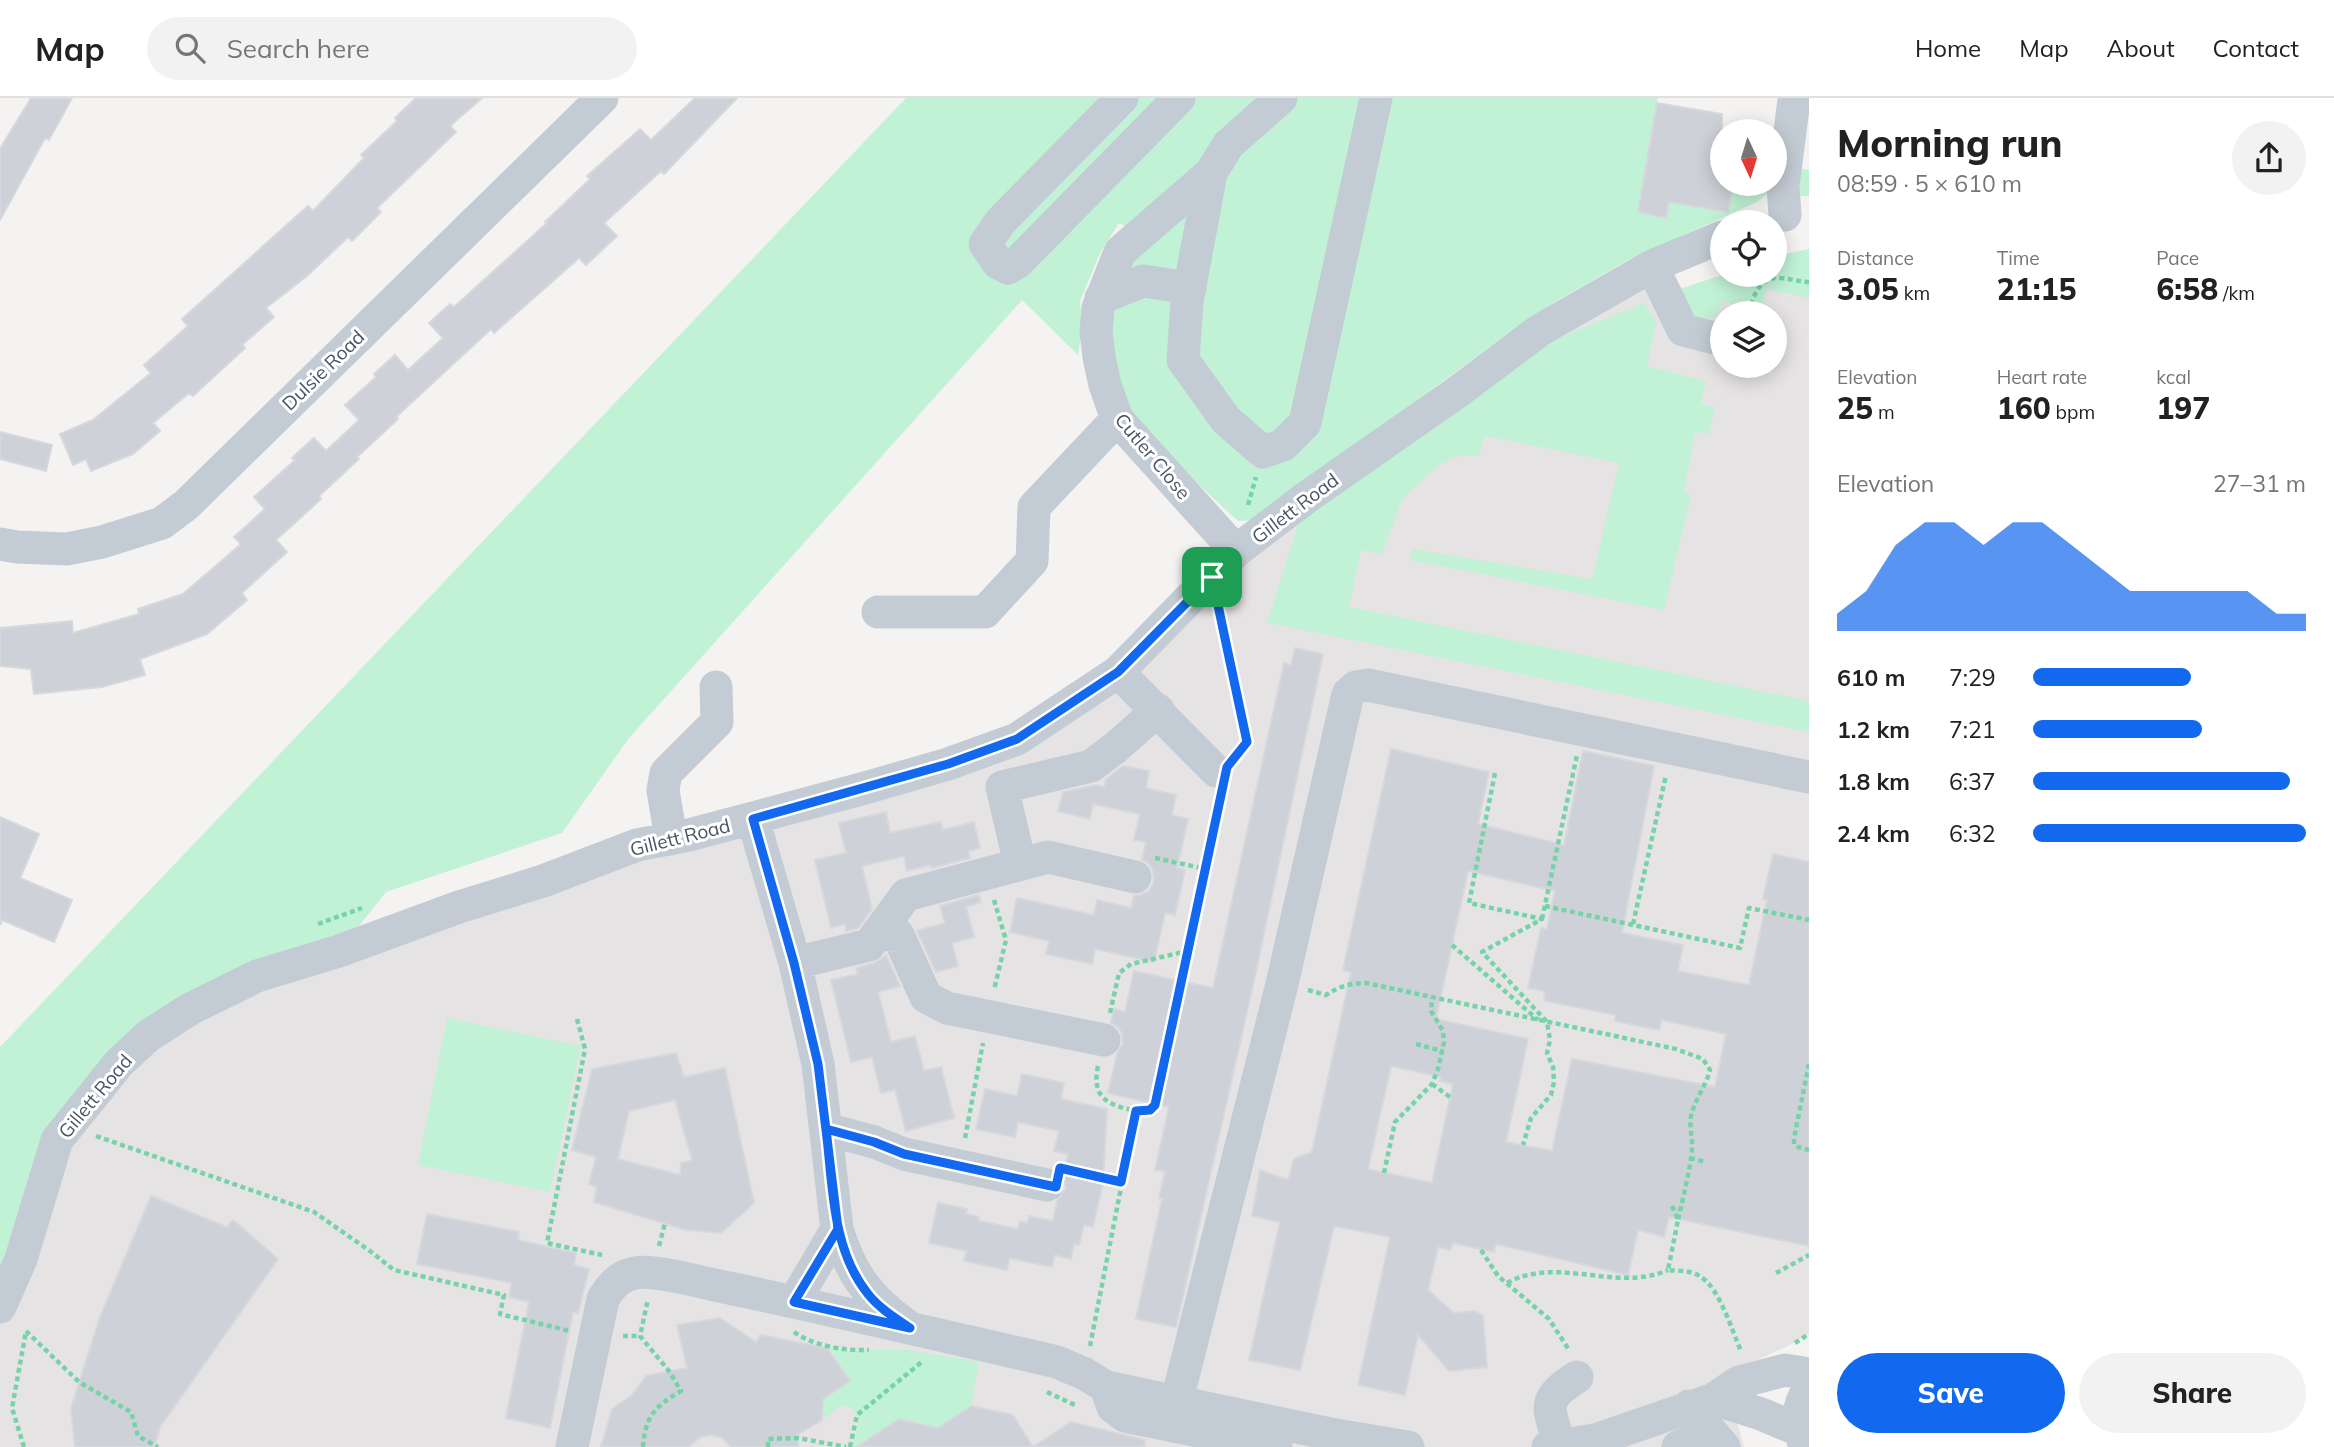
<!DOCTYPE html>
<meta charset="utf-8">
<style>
:root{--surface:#fff;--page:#f2f2f2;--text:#222;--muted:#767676;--line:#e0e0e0;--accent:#1269ef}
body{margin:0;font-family:Mulish,sans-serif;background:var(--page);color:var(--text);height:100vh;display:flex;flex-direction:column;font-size:26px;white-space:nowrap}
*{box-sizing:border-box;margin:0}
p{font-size:23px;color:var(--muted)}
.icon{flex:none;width:38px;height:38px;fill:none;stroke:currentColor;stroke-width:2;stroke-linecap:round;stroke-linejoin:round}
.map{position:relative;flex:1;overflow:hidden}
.sheet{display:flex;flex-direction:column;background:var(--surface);width:525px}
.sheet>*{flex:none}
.needle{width:46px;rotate:176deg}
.controls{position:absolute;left:1710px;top:21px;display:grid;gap:14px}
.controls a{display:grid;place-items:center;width:77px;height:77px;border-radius:50%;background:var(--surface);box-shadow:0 4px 18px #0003;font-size:35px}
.pin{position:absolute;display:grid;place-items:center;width:60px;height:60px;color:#fff;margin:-30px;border-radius:14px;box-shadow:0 4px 10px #0006}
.round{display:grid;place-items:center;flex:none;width:74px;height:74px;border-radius:37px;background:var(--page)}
.head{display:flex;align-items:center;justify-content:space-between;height:119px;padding:0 28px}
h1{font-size:38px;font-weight:800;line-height:52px}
.stats{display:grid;grid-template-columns:repeat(3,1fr);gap:10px;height:119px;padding:7px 28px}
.stats div{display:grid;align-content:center}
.stats b{font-size:30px;font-weight:800}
.stats small{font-size:19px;font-weight:400}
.stats p{font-size:19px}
.chart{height:196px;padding:14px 28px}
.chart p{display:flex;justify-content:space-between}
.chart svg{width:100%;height:126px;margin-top:7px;fill:var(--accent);opacity:.7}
.cta{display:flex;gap:14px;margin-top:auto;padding:14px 28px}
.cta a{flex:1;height:80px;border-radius:42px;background:var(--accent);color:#fff;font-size:28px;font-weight:800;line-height:80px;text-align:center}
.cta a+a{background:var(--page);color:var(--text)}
ul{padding:0 28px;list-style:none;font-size:23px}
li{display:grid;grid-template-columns:112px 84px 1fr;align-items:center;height:52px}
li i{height:18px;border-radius:9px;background:var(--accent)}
header{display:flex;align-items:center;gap:42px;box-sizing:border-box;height:98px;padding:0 35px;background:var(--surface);border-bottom:2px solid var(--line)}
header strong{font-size:33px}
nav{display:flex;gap:38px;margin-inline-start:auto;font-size:24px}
.search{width:490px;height:63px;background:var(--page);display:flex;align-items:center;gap:18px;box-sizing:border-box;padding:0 24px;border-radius:38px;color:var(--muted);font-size:26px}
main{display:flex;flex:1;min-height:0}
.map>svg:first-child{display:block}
</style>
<header>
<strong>Map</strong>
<div class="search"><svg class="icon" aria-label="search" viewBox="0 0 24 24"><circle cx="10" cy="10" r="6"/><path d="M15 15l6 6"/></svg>Search here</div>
<nav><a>Home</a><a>Map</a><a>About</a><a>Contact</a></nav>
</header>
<main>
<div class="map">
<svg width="1809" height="1349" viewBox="0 0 1809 1349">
<rect width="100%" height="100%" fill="#f5f2f2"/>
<path fill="#e6e3e4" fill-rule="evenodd" d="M1809 151V1236L1790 1247 1746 1267 1727 1320 1738 1327 1744 1349H0V1209L57 1042 119 965 257 878 1017 641 1236 453 1652 168 1665 196 1722 177H1774L1775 158ZM1722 215H1774V268H1722Z"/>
<path fill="#c1f2d6" d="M906 0H1658L1638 114 1666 120 1669 104 1732 87 1755 91 1756 86H1769L1767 96 1757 104 1628 162 1555 204 1508 235 1255 422 1238 423 1199 387 1128 313 1106 249 1116 182 1149 141 1119 125 1101 153 1080 203 1082 229 1078 257 1022 202 629 640 562 735 386 794 339 853 190 911 57 1042 0 1209V949Z
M1799 70 1809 72V98H1800Z
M1809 151V200L1766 191 1761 213 1722 203 1717 217 1707 221 1675 215 1665 196 1722 177H1774L1775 158Z
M1644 205 1656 225 1647 268 1706 283 1701 306 1715 309 1709 336 1695 334 1684 394 1691 397 1664 512 1410 462 1413 451 1592 481 1619 365 1485 338 1479 358 1460 357 1439 367 1402 401 1382 456 1361 452 1349 509 1809 603V634L1267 525 1307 399 1542 247Z
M447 920 581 948 550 1094 418 1067Z
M829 1248 851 1253 903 1251 979 1264 971 1308 938 1330 899 1321 864 1344 863 1349H853L859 1321 852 1309 840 1308 825 1320 817 1306 848 1283Z"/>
<path fill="#ced1d7" stroke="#d6d8de" stroke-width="2" fill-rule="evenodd" d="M31 0H72L49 42 45 40 0 122V51Z
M416 0H482L450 28 456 34 377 110 381 114 352 143 348 139 307 178 266 210 274 219 242 247 245 250 193 298 189 295 153 325 160 333 133 356 91 373 86 361 73 367 60 336 93 322 151 275 144 267 188 228 182 221 308 108 313 113 364 60 361 57 397 23 395 20Z
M695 0H737L664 76 661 73 604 125 617 138 586 167 579 160 494 235 491 231 396 319 398 321 357 359 359 361 319 398 321 401 276 442 287 454 242 495 247 502 207 536 140 561 145 577 102 589 34 596 31 571 0 568V530L72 523 73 535 139 516 138 511 183 496 241 446 234 439 265 411 254 399 295 362 292 360 314 340 326 353 359 322 345 307 376 279 374 276 395 257 408 272 443 240 429 225 450 206 454 209 547 125 545 124 590 81 587 78 640 31 651 42Z
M1657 5 1722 16V86H1733L1728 114 1669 104 1666 120 1638 114Z
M0 334 52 347 46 373 0 361Z
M1295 550 1323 556 1254 883 1176 1229 1136 1221 1162 1101 1159 1100 1165 1073 1155 1072 1169 1009 1108 995 1117 956 1123 945 1122 935 1117 928 1111 925 1114 911 1125 914 1134 873 1213 890 1284 565 1291 567Z
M1391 651 1489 674 1478 726 1564 747 1583 653 1654 668 1622 835 1683 847 1678 873 1749 887 1767 802 1763 801 1773 756 1809 764V1148L1669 1119 1664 1139 1638 1132 1628 1177 1496 1146 1494 1154 1453 1145 1450 1152 1438 1149 1428 1192 1454 1215 1475 1213 1483 1218 1487 1269 1449 1273 1418 1237 1405 1297 1358 1287 1390 1139 1334 1128 1300 1272 1249 1262 1280 1124 1252 1118 1260 1072 1288 1082 1294 1061 1312 1054 1351 874 1343 872ZM1468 773 1555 793 1547 831 1541 830 1528 890 1544 893 1545 903 1616 917 1615 923 1659 932 1662 922 1726 936 1715 989 1572 961 1552 1053 1506 1044 1528 941 1436 921ZM1391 968 1441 979 1440 983 1453 986 1432 1085 1368 1071Z
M1123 668 1149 673 1146 690 1176 697 1172 717 1188 721 1177 770 1185 772 1175 817 1165 815 1154 864 1095 851 1092 866 1046 856 1049 843 1010 834 1017 800 1094 817 1097 802 1131 810 1134 798 1141 797 1149 793 1154 784 1153 773 1149 765 1142 762 1146 744 1134 742 1140 716 1093 706 1090 721 1058 713 1063 694 1096 687 1104 689 1106 681Z
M886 714 890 735 941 724 943 732 974 724 980 750 968 753 970 760 931 770 930 767 907 773 904 758 862 768 872 811 858 830 846 833 845 826 831 830 815 762 846 755 839 725Z
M0 719 39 736 20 780 72 802 54 844 2 822 0 827Z
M979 797 981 804 966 809 974 839 952 845 958 868 936 874 917 833 945 825 940 808Z
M886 857 900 888 878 894 891 944 915 938 924 973 941 969 954 1020 906 1033 895 992 881 995 872 959 851 964 831 882 858 876 856 870 874 865Z
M676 955 684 979 725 970 754 1105 721 1135 686 1132 594 1104 597 1089 589 1086 596 1059 572 1052 592 971ZM675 1002 692 1062 681 1065 680 1077 618 1061 629 1013Z
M1022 976 1064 985 1061 1001 1107 1011 1103 1084 1093 1129 1084 1127 1079 1147 1074 1146 1071 1161 1055 1157 1052 1169 1009 1160 1007 1172 964 1163 967 1153 929 1145 938 1105 967 1111 966 1116 979 1119V1123L1018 1131 1020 1123 1027 1125 1029 1118 1053 1123 1057 1103 1066 1090 1063 1077 1068 1056 1054 1053 1059 1033 1018 1024 1015 1039 976 1031 985 991 1017 998Z
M151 1098 227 1129 233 1122 278 1161 160 1329 154 1349H75L71 1310 100 1219Z
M427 1116 519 1134 518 1142 576 1155 574 1167 589 1171 578 1215 573 1214 550 1330 506 1320 529 1204 509 1199 512 1185 417 1166Z
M720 1220 756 1244 760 1237 827 1250 850 1283 823 1301 822 1322 797 1337 799 1349H731L722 1340 711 1337 700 1339 689 1349H601L612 1311 632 1297 646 1278 687 1270 677 1227Z
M971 1308 1013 1317 1033 1349 1071 1324 1145 1342 1144 1349H857L899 1321 938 1330Z"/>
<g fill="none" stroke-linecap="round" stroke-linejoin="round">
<path stroke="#76d3a9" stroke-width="4.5" stroke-dasharray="5 3.5" stroke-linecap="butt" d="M1749 215C1753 199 1759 178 1780 180 1790 180 1799 184 1809 184
M1248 407 1256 379
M1219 511 1247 644 1237 656
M1495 675 1469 805 1542 821 1482 854 1547 924 1550 942 1547 955 1553 969 1554 984 1551 997 1531 1020 1523 1047
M1155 760 1206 771
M994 802 1006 842 994 892
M1545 808 1740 850 1749 810 1809 822
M1542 821 1577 657
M318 826 362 810
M1633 826 1666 677
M1452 847 1538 922
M1308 892 1326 897C1340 888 1351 885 1366 885L1676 951 1703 961 1710 972C1706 988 1695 1001 1691 1018 1689 1031 1693 1040 1692 1051 1690 1074 1683 1099 1678 1122
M1110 915 1119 875 1131 866 1188 853
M577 921 585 951 547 1145 602 1157
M1416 946 1442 953
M1809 966 1794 1040V1046L1798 1049 1809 1052
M1098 968C1091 1001 1109 1007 1136 1013
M1432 986 1450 999
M96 1038 314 1114 370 1153 394 1172 504 1197 500 1216 570 1233
M965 1040 983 945
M1690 1060 1706 1064
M1070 1073 1121 1084
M1384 1075 1395 1024 1432 986 1438 971 1444 944 1443 933 1431 913 1432 900
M1672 1108 1678 1122 1668 1172C1679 1173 1692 1172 1701 1179 1720 1191 1732 1233 1741 1253
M659 1148 665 1125
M1481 1152 1498 1178 1549 1221 1569 1252
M1776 1175 1809 1157
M1507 1185C1558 1157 1616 1195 1668 1172
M26 1233 79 1284 131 1314 138 1338 158 1349
M794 1234C814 1248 844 1253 869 1252
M623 1238H640
M1795 1245 1809 1236
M1090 1248 1136 1013C1144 1014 1149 1014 1155 1007L1221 699
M1047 1294 1077 1308
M24 1349 12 1310 26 1233
M643 1349C645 1319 655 1308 681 1293L669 1273 640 1238 648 1201
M768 1349V1341L798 1340 846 1349
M850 1349 857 1317 923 1263"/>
<path stroke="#c3ccd4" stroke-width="33" d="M1122 0 1001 123 985 146 998 165 1008 170 1018 164 1179 0
M1281 0 1228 47 1211 75 1187 204 1183 262 1226 322 1263 354 1283 347 1305 325 1376 0
M1211 75 1120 154 1098 210 1096 234 1099 259 1105 287 1117 321 1236 453
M1785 117 1783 88 1794 2 1796 0
M1652 168 1683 232 1722 242
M1101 200 1143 183 1190 190
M0 446 17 449 67 451 102 444 162 425 186 407 602 0
M878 514H985L1032 463 1034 409 1117 321
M1118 574 1216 673
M753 721 795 865 818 966 837 1131C850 1174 868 1200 905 1226
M671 741 663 692 666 675 717 624 716 589
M1020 766 1002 689 1091 668 1115 650 1158 612
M877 836 898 837 926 899 947 910 1104 942
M795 865 869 847 906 797 1048 759 1135 779
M826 1031 874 1044 904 1056 1047 1087
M794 1204 837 1131
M0 1209 21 1161 57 1042 119 965 148 938 190 911 257 878 339 853 459 809 543 783 637 747 689 737 865 690 948 666 1017 641 1118 574 1236 453 1307 399 1456 295 1540 232 1652 168 1722 139
M1106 1289 1113 1309 1125 1318 1276 1349
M1714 1301 1761 1316 1799 1332
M1177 1302 1282 886 1348 596 1356 589 1368 587 1809 679
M1689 1308 1724 1349
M572 1349 603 1201C611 1188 619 1178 635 1175 657 1171 706 1186 729 1190 839 1213 948 1239 1057 1264L1085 1276 1106 1289 1330 1336 1408 1349
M1548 1349 1595 1342 1714 1301 1739 1284 1751 1281 1785 1272 1809 1276
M1560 1349C1550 1310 1538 1304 1577 1279
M1678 1349 1691 1344H1718
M1806 1349C1796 1329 1796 1309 1809 1291"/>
</g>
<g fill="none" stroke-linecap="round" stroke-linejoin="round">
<defs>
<path id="route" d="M1212 479 1118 574 1017 641 948 666 753 721 794 865 818 966 838 1131 794 1204 910 1230C895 1220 879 1210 868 1196 831 1150 833 1086 826 1031L874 1044 904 1056 1056 1089 1060 1070 1121 1084 1136 1013 1150 1012 1155 1007 1227 669 1247 644 1212 479"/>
</defs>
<use href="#route" stroke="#fff" stroke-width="14"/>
<use href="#route" stroke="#1269ef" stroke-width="9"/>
</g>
<g text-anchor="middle" stroke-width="6" stroke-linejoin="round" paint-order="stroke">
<g font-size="19" fill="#495561" stroke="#fff">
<text transform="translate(323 272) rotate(-44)" y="7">Dulsie Road</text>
<text transform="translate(1153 358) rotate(50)" y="7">Cutler Close</text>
<text transform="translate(1295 410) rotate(-37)" y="7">Gillett Road</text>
<text transform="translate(680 739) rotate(-14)" y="7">Gillett Road</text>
<text transform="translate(95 998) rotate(-50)" y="7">Gillett Road</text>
</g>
</g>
</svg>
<div class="controls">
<a><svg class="needle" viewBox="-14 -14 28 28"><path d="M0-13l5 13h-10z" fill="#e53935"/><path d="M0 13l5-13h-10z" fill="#767676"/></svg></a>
<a><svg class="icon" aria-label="locate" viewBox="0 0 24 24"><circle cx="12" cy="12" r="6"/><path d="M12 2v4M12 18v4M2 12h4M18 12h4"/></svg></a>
<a><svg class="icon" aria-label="layers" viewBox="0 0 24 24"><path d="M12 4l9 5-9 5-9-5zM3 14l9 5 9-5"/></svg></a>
</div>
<div class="pin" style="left:1212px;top:479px;background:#1e9e55"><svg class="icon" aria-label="arrive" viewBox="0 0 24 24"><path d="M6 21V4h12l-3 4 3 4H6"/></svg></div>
</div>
<section class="sheet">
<div class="head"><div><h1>Morning run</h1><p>08:59 · 5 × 610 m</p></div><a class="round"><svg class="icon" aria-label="share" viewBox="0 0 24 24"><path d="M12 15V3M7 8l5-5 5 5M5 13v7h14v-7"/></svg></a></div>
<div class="stats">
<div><p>Distance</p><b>3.05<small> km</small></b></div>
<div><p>Time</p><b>21:15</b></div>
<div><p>Pace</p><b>6:58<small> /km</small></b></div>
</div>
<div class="stats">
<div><p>Elevation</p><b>25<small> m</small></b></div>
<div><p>Heart rate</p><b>160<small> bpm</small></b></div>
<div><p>kcal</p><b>197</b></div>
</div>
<div class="chart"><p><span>Elevation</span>27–31 m</p>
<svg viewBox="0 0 160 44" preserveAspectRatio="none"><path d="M0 44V38L10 30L20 14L30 6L40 6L50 14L60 6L70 6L80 14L90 22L100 30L110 30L120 30L130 30L140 30L150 38L160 38V44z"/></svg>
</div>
<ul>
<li><b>610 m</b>7:29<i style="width:58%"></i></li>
<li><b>1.2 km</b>7:21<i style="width:62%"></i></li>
<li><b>1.8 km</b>6:37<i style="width:94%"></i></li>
<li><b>2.4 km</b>6:32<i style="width:100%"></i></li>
</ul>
<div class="cta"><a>Save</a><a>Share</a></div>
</section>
</main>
